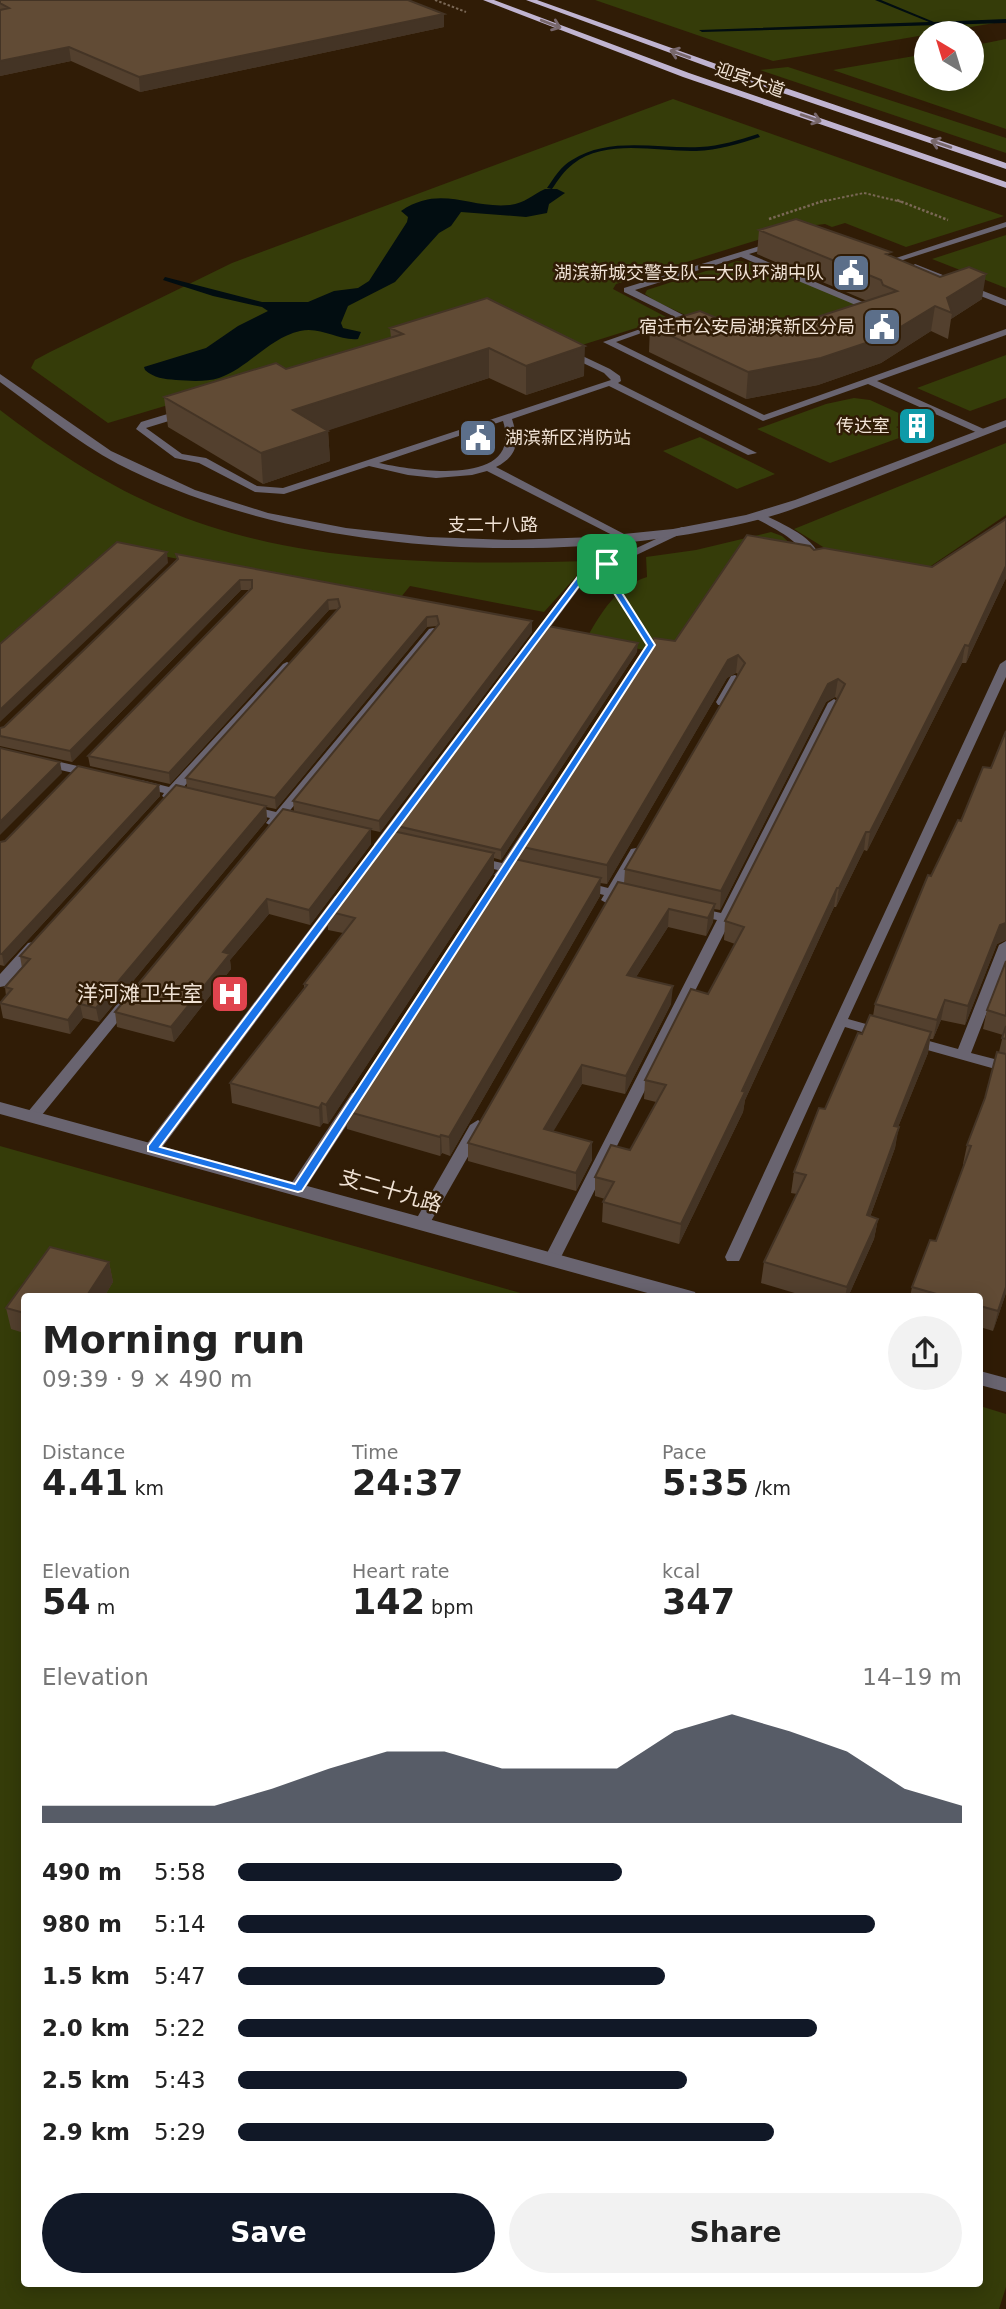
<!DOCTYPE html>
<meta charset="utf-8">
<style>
:root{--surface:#fff;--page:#f2f2f2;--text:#222;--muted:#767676;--accent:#111827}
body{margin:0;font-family:"DejaVu Sans","Noto Sans SC",sans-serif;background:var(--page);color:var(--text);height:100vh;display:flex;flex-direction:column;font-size:26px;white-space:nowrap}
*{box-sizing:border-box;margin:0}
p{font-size:23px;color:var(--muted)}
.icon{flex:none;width:38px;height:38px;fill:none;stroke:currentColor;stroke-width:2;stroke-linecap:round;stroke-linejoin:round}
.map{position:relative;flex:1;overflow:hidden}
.sheet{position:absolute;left:21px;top:1293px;width:962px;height:994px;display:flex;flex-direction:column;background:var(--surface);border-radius:7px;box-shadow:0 4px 18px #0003}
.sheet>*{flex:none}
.needle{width:46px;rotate:322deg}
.tools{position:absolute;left:914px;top:21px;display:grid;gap:14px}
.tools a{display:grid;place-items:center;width:70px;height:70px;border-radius:50%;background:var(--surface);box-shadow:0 4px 18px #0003;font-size:35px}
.pin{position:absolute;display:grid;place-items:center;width:60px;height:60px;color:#fff;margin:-30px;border-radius:14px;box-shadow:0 4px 10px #0006}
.round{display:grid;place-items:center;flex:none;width:74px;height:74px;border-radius:37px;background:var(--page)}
.headline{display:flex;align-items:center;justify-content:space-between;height:119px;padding:0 21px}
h1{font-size:38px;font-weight:700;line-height:52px}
.metrics{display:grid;grid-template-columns:repeat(3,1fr);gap:10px;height:119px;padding:7px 21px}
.metrics div{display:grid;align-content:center}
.metrics b{font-size:35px;font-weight:700}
.metrics small{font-size:19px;font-weight:400}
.metrics p{font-size:19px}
.chart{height:196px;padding:14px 21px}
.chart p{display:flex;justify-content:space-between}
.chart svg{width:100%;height:126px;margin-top:7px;fill:var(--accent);opacity:.7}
.primary-button{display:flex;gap:14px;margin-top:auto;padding:14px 21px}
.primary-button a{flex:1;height:80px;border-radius:42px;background:var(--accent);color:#fff;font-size:28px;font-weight:700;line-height:80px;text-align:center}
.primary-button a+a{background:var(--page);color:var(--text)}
ul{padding:0 21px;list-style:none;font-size:23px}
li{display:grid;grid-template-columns:112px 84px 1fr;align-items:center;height:52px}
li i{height:18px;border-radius:9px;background:var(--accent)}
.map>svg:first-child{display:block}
</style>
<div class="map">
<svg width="1006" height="2309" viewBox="0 0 1006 2309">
<rect width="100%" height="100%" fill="#301c06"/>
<path fill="#353c09" d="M595 0H1006V21L773 61Z
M1006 39V129L833 70 926 54V79H971V46Z
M788 67 1006 138V153L760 70Z
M673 99 1004 216 906 247 845 223 832 227 825 224 799 227 616 284 613 289 668 318 582 345 499 306 108 423 31 368 35 360 50 352 232 263Z
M1006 235V288L932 259Z
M737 261 755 263 864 307 750 345 655 301 645 294 647 290Z
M1006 355V398L970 411 917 388Z
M854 398 870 400 914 420 896 427 910 434 830 463 757 429 826 404Z
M0 410C47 446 100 481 154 505 290 566 444 565 590 561L544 612 410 586 397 602 112 546 0 645Z
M700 437 775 474 737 489 663 451Z
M1006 443V515L928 568 828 550 794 529Z
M771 532 782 536 795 548 671 655 586 639C602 612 615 587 647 577L646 557 696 550Z
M0 1146 535 1297H24V2284H980V1406L1006 1414V2287L999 2309H0Z"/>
<path fill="#020d11" d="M545 189H557L565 193 549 204 547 213 526 217 461 212 451 226 439 233 395 282 348 306 341 323 343 328 361 332 358 339C338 341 321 326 300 331 269 338 248 368 219 378 206 382 190 381 176 380 164 379 154 378 145 370L144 367 206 348 238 326 268 311 262 307 213 296 163 280 165 277 262 302H308L334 291 358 288 369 281 407 222 408 217 401 211C441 184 469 209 510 205 525 203 532 195 545 189Z"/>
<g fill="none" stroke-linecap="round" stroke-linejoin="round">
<path fill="#020d11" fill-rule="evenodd" d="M875 0H881L934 22 1006 19V23L702 32 699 30 929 22Z
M758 134 760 137C739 144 718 150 696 151 658 152 606 138 573 164 564 171 558 180 552 189L547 188C554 178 561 166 572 160 609 136 658 149 700 147 720 146 739 140 758 134Z"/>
<path stroke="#7a6856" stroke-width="2" stroke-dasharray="2.5 2" stroke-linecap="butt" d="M435 0 466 12
M820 202 864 193 902 202"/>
<path stroke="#7a6856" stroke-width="2.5" stroke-dasharray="2.5 2" stroke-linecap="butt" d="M897 200 948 220
M769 219 826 200
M559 278 620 265"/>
<path stroke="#7a6856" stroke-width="3.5" stroke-dasharray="3.5 2.5" stroke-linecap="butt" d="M614 587 651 645"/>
<path fill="#696470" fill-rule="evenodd" d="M1006 222V227L900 261 893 259Z
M776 241H779V245L749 254 877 308 878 316H872L870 311 741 257 635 290 687 317 616 342 764 415 1006 329V335L877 381 986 430V434H980L868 384 763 421 603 342 675 317 624 292V288Z
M915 264 1006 300V306L912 269 911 267Z
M496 315 610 369 620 376 621 381 618 383 757 453 748 455 609 386 512 419C519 441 519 455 496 467L626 535 627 537 622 540 487 471 472 475 436 478 408 475 369 466 284 494 255 492 199 463 175 458 136 429 141 422ZM495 321 604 373 611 380 283 488 257 486 206 458 182 454 146 428ZM503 421C524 488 415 471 379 463Z
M755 514H763C781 524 822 539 820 564H812C799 540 779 531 755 518Z
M682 527 691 529 586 579 384 850H374V844L578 575Z
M433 628 437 629V633L287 814 301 817V823L282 821 273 827 266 823 270 818 242 812 241 809 247 805 276 812 429 629Z
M1006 660V677L848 1019 891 1031 893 1034 886 1039 845 1027 741 1257 739 1261H727L725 1257 1000 664Z
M287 662 291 664V668L181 790 196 793V799L175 796 168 800 162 796 164 793 137 787V781L141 780 169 787 283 664Z
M735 675 741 679 728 702 726 705H718L716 702 731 676Z
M834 699 840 703 560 1259 558 1263H546L544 1259 717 920 689 914 687 911 694 907 721 913 828 703Z
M0 748 99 771 101 774 95 778 0 756Z
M529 829 536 833 514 866 530 869 532 872 530 875 509 873 506 878 501 879 494 875 498 870 470 864 468 861 475 857 502 863 524 830Z
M636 848 643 852 620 890 636 894 638 897 636 900 616 898 613 903 608 904 601 900 604 895 576 888 574 885 581 881 608 888 631 849Z
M340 895 345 896 347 899 345 902 158 1153H146L144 1149 146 1145 335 896Z
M1006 941V963L971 1053 1006 1062V1072L906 1044 904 1041 911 1036 958 1049 999 945Z
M33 942 40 946 38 949 5 986 0 987V974L28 943Z
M128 995 135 1000 133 1003 37 1121H27L24 1117 27 1113 123 997Z
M357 1092 365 1097 303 1192H291L289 1188 291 1184 352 1093Z
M478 1120 486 1125 430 1223 422 1229 416 1227 414 1223 470 1125Z"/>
<path fill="#696470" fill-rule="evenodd" d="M0 1102 688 1290 695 1292 697 1297H662L0 1114Z
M980 1371 1006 1378V1392L980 1385Z"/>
<path fill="#696470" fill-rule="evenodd" d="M0 374 111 451 195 490 268 513 346 528 428 537 512 540 594 537 673 529 746 515 795 500 1006 420V427C956 446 906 466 857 485 825 497 794 510 761 519 566 569 299 557 118 464 76 442 39 410 0 382Z"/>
<path fill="#c0b4d1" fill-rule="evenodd" d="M483 0H494L689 73 1006 182V188L683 77Z
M526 0H537L750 76 1006 163V169L744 80Z"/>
</g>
<path fill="#53402e" d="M0 0 444 14V27L140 92 71 61 0 76Z
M759 230 890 255 982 299 951 319 948 339 931 331 881 363 818 385 746 399 649 352 650 326 759 336 867 301 757 254Z
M487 298 584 376 526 395 489 378 328 430 330 461 263 484 168 427 164 397 286 369 391 338 390 328Z
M1006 519V578L966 663H962L867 851 864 850 836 907H834L745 1100 743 1112 679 1244 602 1222 603 1202 605 1199 595 1196V1177L630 1150 656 1102 644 1099 645 1080 708 994 735 944 724 940 725 921 838 699 835 697 826 702 720 910 714 909 713 922 706 936 668 927 636 977 671 1004 625 1094 582 1084 553 1131 592 1142V1160L576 1191 468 1161V1143L624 884 625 869 738 674 736 673 727 678 607 884 600 883V896L450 1156 442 1153 440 1156 347 1129 345 1111 518 860V846L675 641 814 550 932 567Z
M176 554 532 632 380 832 371 830V844L310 925 269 914 230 960 231 969 174 1042 117 1027 115 1012 294 811 293 801 437 626 427 627 276 809 266 807 267 820 99 1022 83 1018 70 1034 3 1018 0 1003 6 996 5 987 22 968 20 956 187 788 186 778 339 609 329 610 170 784 90 766 88 756 249 590H241L72 762 0 746V728L4 727 177 559Z
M637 652 501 860 494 858V872L328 1124 323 1123 320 1127 232 1103 230 1083 304 988V984L343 933 328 930 327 911 397 832V826Z
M1006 731V940L997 944 965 1025 941 1020 933 1039H930L928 1053 898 1127 895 1148 870 1217 878 1219 874 1239 848 1297H808L761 1283 764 1262 797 1194 791 1193 794 1172 862 1034 873 1016 875 1004 931 876 991 768Z
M159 785 160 796 4 966 0 965V842Z
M1006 961V1293L993 1331 980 1327V1297H910L912 1287 936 1241 964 1165 963 1164 967 1145 985 1098 999 1052 1003 1035 983 1029 987 1010Z
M50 1247 109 1262 113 1282 104 1297H24V1333L11 1329 6 1308Z"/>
<path fill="#443425" d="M444 14V27L140 92 139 77Z
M69 47 71 61 0 76V61Z
M986 274 982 299 951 319 952 313 947 298Z
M935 306 931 331 881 363 818 385 746 399 748 372Z
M585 346 584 376 526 395V366Z
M489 348V378L296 441 293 410Z
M328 431 330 461 263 484 261 453Z
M167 552 168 563 0 722V710Z
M1006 566V578L966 663 969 646Z
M240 580 241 590 72 762 70 751Z
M328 600 329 610 170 784 169 773Z
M427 617V627L276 809 275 798Z
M532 621V632L380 832 379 821Z
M638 643 637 652 501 860V850Z
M965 645 962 663 867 851 870 832Z
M738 655 736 673 727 678 607 884V865L728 660Z
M838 679 835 697 826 702 720 910 721 891 828 684Z
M60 762 62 773 0 835V822Z
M159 785 160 796 4 966 2 954Z
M266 806 267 820 99 1022 96 1008Z
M371 829V844L310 925 309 910Z
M866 832 864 850 836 907 839 888Z
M494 853V872L328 1124 326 1105Z
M601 878 600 896 450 1156 449 1137Z
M837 888 834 907 745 1100 743 1112 679 1244 681 1224Z
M267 899 269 914 230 960 231 969 174 1042 171 1027 223 952Z
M715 904 713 922 706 936 708 918Z
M669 909 668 927 626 993 627 975Z
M1006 923V940L997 944 965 1025 968 1006 1000 925Z
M673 986 671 1004 625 1094 626 1076Z
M945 1000 941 1020 933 1039 937 1020Z
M80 1004 83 1018 70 1034 68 1020Z
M931 1032 928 1053 890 1147 894 1126Z
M582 1065V1084L544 1147V1129Z
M322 1103 323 1123 320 1127 319 1108Z
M899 1127 895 1148 863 1236 867 1215Z
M441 1135 442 1153 440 1156V1137Z
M592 1142V1160L576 1191V1173Z
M878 1219 874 1239 848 1297H845L847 1287Z
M109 1262 113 1282 104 1297H86Z
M1006 1287V1293L993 1331 998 1311Z"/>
<path fill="#614b35" stroke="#443425" stroke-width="2" d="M0 0H408L444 14 139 77 69 47 0 61V10L9 8 0 3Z
M796 219 891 252 886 254 940 277 969 267 986 274 947 298 952 313 935 306 884 337 821 358 748 372 650 326 700 311 759 336 897 291 883 285 881 280 759 230Z
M487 298 585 346 526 366 489 348 293 410 328 431 261 453 164 397 276 363 286 369 403 334 390 328Z
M1006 519V566L969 646 965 645 870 832H866L839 888H837L742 1091 745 1092 681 1224 603 1202 614 1182 595 1177 611 1145 630 1150 666 1085 645 1080 691 989 708 994 744 927 725 921 845 684 838 679 828 684 721 891 625 869 745 663 738 655 728 660 607 865 518 846 654 638 675 641 747 535 810 546 814 550 824 548 932 567Z
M117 542 167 552 0 710V644Z
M176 554 532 621 379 821 293 801 439 624 437 616 427 617 275 798 186 778 340 607 338 599 328 600 169 773 88 756 252 588V580H240L70 751 0 736V728L4 727 178 559Z
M548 626 638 643 501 850 397 826Z
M1006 731V923L1000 925 968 1006 945 1000 937 1020 875 1004 928 875 931 876 958 820 961 821 983 767 991 768Z
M0 748 60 762 0 822Z
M78 766 159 785 2 954H0V842L5 841Z
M176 785 266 806 96 1008 80 1004 68 1020 0 1003 12 989 5 987 30 959 20 956Z
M283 809 371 829 309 910 267 899 223 952 230 954 171 1027 115 1012Z
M388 830 494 853 326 1105 322 1103 319 1108 230 1083 307 985 304 984 355 918 327 911Z
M510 858 601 878 449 1137 441 1135 440 1137 345 1111Z
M618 882 715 904 708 918 669 909 627 975 673 986 626 1076 582 1065 544 1129 592 1142 576 1173 468 1143Z
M1006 961V1016L987 1010Z
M870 1015 931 1032 894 1126 899 1127 867 1215 878 1219 847 1287 764 1262 806 1175 794 1172 819 1108 825 1109 858 1033 862 1034Z
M1006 1026V1039L1002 1038Z
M997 1052 1006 1054V1287L998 1311 980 1306V1297H947L912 1287 930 1240 936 1241 971 1146 967 1145 985 1098Z
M50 1247 109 1262 86 1297H24V1313L6 1308Z"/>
<defs><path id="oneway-shaft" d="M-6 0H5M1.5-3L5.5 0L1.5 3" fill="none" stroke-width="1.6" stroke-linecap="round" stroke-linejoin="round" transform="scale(1.75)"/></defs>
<g stroke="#78686c">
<use href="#oneway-shaft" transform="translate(551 24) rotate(21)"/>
<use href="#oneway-shaft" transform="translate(680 54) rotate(-160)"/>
<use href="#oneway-shaft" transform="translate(811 118) rotate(19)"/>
<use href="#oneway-shaft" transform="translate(941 144) rotate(-161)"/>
</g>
<path fill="#1a73e8" stroke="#fff" stroke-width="2" fill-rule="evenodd" d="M604 562 610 564 617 585 655 645 302 1191 298 1192 148 1151V1146L579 575ZM604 568 609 585 647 645 295 1184 160 1147 585 578Z"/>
<defs>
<symbol id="civic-square" viewBox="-11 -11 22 22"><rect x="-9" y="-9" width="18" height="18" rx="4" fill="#5c6f8a" stroke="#301c06"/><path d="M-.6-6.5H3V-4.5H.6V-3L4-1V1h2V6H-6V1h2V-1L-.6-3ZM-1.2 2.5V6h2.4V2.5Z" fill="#fff"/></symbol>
<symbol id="building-square" viewBox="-11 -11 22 22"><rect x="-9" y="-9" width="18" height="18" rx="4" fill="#0f9aa8" stroke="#301c06"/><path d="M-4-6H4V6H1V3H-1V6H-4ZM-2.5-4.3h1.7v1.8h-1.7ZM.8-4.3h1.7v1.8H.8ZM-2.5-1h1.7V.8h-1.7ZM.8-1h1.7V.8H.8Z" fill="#fff"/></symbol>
<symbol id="hospital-square" viewBox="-11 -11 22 22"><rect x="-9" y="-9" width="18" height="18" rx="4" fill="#e0444e" stroke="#301c06"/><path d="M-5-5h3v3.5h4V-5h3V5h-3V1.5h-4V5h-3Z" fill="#fff"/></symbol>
</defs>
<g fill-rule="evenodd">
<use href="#civic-square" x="829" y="251" width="44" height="44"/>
<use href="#civic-square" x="860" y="305" width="44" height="44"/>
<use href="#building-square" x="895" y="404" width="44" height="44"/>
<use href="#civic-square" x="456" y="416" width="44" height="44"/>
<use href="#hospital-square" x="208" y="972" width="44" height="44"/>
</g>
<g text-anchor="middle" stroke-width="5" stroke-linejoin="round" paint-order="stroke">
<g font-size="18" fill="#f0e2d5" stroke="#301c06">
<text transform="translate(750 80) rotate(19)" y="6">迎宾大道</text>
<text x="493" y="531">支二十八路</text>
</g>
<g font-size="18" fill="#f0e2d5" stroke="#301c06" text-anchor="end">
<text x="824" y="279">湖滨新城交警支队二大队环湖中队</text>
<text x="855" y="333">宿迁市公安局湖滨新区分局</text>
<text x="890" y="432">传达室</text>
<text x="505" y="444" text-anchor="start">湖滨新区消防站</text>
</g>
<g font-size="21" fill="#f0e2d5" stroke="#301c06" text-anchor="end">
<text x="203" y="1001">洋河滩卫生室</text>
</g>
<g font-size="21" fill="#f0e2d5" stroke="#301c06">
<text transform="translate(391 1191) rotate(16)" y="7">支二十九路</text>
</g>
</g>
</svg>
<div class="tools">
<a><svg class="needle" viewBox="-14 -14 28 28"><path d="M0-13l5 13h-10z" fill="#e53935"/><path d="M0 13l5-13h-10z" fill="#767676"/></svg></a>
</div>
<div class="pin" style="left:607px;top:564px;background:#1e9e55"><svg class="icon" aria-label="arrive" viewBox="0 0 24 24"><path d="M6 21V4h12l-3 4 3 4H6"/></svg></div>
<section class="sheet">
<div class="headline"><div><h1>Morning run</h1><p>09:39 · 9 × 490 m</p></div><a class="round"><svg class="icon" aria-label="share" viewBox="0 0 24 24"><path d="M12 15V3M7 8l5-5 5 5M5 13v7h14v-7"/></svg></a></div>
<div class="metrics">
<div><p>Distance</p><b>4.41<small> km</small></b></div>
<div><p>Time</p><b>24:37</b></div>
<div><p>Pace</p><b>5:35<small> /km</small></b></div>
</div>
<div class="metrics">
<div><p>Elevation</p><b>54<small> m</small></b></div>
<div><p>Heart rate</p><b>142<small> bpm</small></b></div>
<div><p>kcal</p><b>347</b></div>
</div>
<div class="chart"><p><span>Elevation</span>14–19 m</p>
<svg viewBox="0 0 160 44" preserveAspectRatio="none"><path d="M0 44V38L10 38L20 38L30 38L40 32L50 25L60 19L70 19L80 25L90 25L100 25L110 12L120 6L130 12L140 19L150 32L160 38V44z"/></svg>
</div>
<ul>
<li><b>490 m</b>5:58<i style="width:53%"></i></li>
<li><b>980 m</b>5:14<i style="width:88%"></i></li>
<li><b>1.5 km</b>5:47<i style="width:59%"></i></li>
<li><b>2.0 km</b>5:22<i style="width:80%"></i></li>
<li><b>2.5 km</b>5:43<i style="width:62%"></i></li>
<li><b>2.9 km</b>5:29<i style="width:74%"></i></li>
</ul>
<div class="primary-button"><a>Save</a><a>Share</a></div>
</section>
</div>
